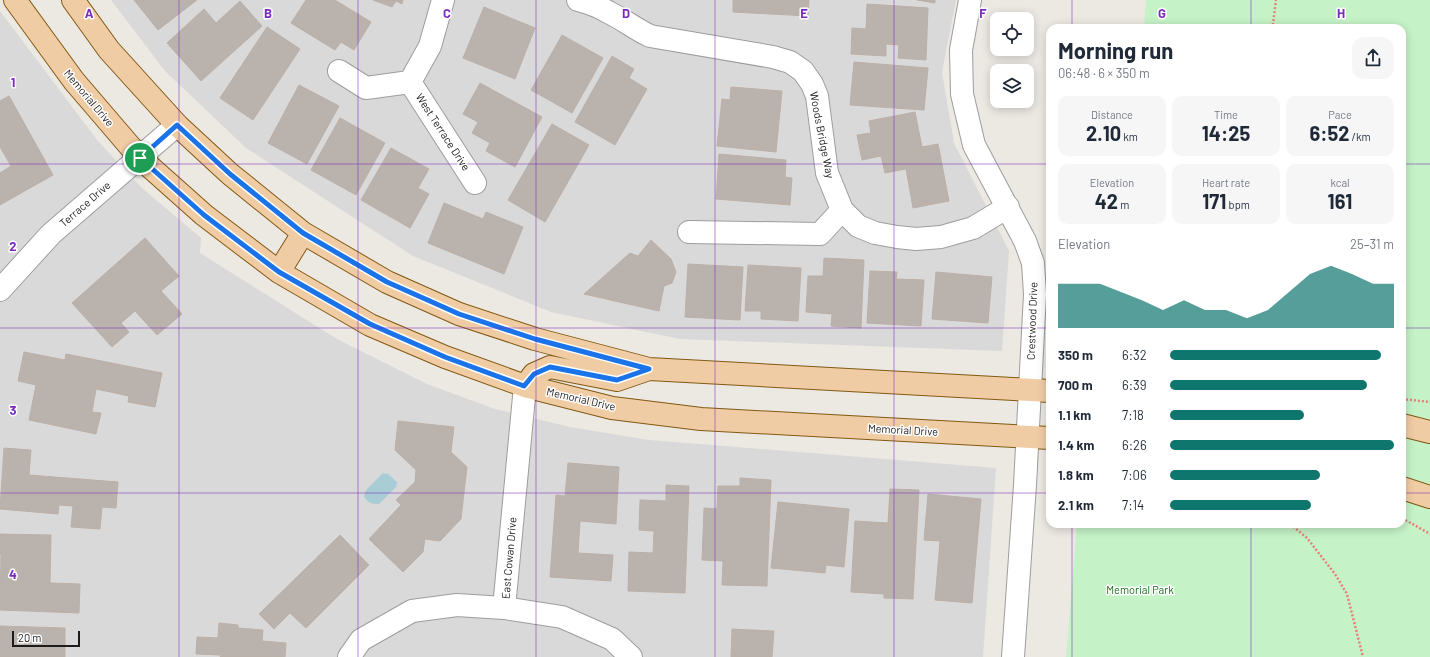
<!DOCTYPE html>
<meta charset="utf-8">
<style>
:root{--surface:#fff;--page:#f6f6f7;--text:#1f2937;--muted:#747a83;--accent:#0f766e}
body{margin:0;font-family:Barlow,sans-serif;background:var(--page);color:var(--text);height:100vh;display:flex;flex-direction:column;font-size:15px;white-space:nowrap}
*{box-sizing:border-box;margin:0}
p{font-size:13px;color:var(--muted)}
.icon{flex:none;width:22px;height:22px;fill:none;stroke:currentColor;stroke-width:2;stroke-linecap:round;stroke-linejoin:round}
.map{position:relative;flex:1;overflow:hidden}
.sheet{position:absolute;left:1046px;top:24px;width:360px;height:504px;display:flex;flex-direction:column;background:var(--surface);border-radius:12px;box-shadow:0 2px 10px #0003}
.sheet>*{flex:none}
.fabs{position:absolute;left:990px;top:12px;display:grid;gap:8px}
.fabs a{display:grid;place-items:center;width:44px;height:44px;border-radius:8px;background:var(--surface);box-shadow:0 2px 10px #0003;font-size:20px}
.scale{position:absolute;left:12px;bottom:10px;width:68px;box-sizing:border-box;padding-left:4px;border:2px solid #1c1c1c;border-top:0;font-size:11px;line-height:14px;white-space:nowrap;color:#1c1c1c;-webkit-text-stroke:3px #fff;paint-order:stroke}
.pin{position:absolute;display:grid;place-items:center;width:34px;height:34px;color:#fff;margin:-17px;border:2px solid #fff;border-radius:50%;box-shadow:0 1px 4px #0007}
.round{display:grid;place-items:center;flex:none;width:42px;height:42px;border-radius:12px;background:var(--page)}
.headline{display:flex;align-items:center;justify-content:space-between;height:68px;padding:0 12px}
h1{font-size:22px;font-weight:700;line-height:30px}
.figures{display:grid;grid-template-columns:repeat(3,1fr);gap:6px;height:68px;padding:4px 12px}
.figures div{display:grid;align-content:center;border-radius:10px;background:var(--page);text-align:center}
.figures b{font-size:20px;font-weight:700}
.figures small{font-size:11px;font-weight:400}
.figures p{font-size:11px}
.chart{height:112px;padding:8px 12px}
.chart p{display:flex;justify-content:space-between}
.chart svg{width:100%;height:72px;margin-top:4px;fill:var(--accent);opacity:.7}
ul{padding:0 12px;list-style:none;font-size:13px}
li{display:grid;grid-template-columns:64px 48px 1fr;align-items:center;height:30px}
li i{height:10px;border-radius:5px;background:var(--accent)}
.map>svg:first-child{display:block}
</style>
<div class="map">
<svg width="1430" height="657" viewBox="0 0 1430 657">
<rect width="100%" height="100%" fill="#ece9e3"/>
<path fill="#dad9d9" d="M111 0H956L942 72 954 143 1009 251 1002 351 680 339 551 312 413 256 246 148 165 71Z
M0 11 98 141 142 188 201 238 200 253 337 339 427 384 495 409 570 427 649 440 996 468 983 657H0Z"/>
<path fill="#c5f2c7" d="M1146 0H1430V657H1066L1077 524H1402V28H1144Z"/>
<path fill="#a9cdd5" d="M383 473 386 474 387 473 398 483 396 485 397 486 379 504C372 504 367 503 364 496L366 490Z"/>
<path fill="#b9b2ad" stroke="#bcb0a8" d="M134 0H197L158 30Z
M306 0H335L371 22 354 50 341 42 335 50 291 23Z
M373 0H403L402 4 396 1 392 7Z
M733 0H809L808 16 733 12Z
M917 0H935V3Z
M240 1 262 26 201 81 167 43 204 9 216 23Z
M867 4 928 8 926 60 898 58 899 45 886 44V56L851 54 852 28 866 29Z
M484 7 535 28 515 79 463 58Z
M267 27 300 49 253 120 220 98Z
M562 35 603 58 572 113 531 90Z
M612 56 634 69 629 78 647 89 615 145 575 122Z
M854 62 928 68 924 110 850 105Z
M480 83 542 117 515 167 486 151 490 143 472 133 478 122 463 114Z
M299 85 339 106 307 164 268 143Z
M731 87 782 91 776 152 717 146 722 99 730 100Z
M9 96 53 175 0 205V173L11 166 0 147V101Z
M915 112 922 147 938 144 949 201 913 208 906 169 885 173 881 156 862 160 857 135 871 133 869 121Z
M340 118 385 143 356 195 311 170Z
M552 124 589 145 545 222 508 200Z
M391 148 429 169 418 188 429 194 410 228 361 200Z
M719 154 786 160 785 177 792 178 790 205 716 199Z
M444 203 483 219 486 212 523 227 504 274 428 243Z
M145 238 179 276 161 291 182 314 157 335 135 311 121 323 129 332 112 347 72 303Z
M651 240 671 259 676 272 672 283 664 286 659 311 584 294 630 253 638 256Z
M824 258 864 260 861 328 831 326 832 314 806 312 808 276H823Z
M688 264 743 267 740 320 685 317Z
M748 265 801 268 798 321 761 319V311H745Z
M870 271 897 272 896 279 924 280 921 326 867 323Z
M936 272 992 277 988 323 932 319Z
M24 352 65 360 66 354 162 373 155 407 128 402 129 396 96 389 92 412 101 413 96 434 29 420 36 385 18 381Z
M398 421 454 427 451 452 467 467 461 519 440 541 425 539 423 552 403 572 369 539 401 505 396 500 415 482 416 470 395 450Z
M4 448 31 450 29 475 118 482 116 508 102 507 100 529 71 527 73 506 59 505 58 514 0 509Z
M568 463 619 467 616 524 580 521 578 553 613 555 611 581 550 577 556 495 565 496Z
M740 478 771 480 767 586 722 585 723 561 702 560 704 508 717 509 718 486H740Z
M666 485 689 486 685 593 628 591 629 552 653 553 654 531 639 530 640 500 666 501Z
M890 489 919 490 913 599 884 598V594L851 592 855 521 888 523Z
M928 494 981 499 972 603 935 600 940 541 924 540Z
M778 502 849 509 844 567 826 565 825 573 771 568Z
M0 534 51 535 50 583 80 584 79 613 0 610 1 554H0Z
M340 535 369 565 306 628 290 613 274 629 259 614Z
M219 623 238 625V628L263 630 262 641 286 643 285 657H220L221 655 196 654 197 637 218 638Z
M0 626 65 628V657H0Z
M732 629 774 631 772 657H731Z"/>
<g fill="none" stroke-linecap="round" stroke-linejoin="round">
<defs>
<path id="minor" d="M578 0C589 3 598 6 608 12 623 19 635 29 650 36L773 57 790 62 803 71 812 84 817 96 827 173 842 210 858 226 875 233 897 237 916 239 941 237 973 228 1008 207
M970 0 961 50 962 94 974 145 1025 241 1033 263 1035 294 1025 485 1013 657
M339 71 366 88 410 82 430 46 443 0
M410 82 475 183
M689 232 820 234 842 210
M0 290 51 234 177 125
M504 608 525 386
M349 657 361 640 412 611 457 605 504 608 562 617 612 639 631 657"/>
<path id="major" d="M15 0 74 81 140 158 204 215 279 272 370 325 445 357 525 386 612 408 701 419 1050 438
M73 0 109 50 177 125 230 174 303 233 387 282 459 314 535 339 649 369 1050 391
M279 272 303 233
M525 386 534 374 550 367 617 380 649 369
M1402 425 1430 432
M1402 488 1430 497"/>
</defs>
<use href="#minor" stroke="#9d9d9d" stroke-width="24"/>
<use href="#major" stroke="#825912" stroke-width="24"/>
<path stroke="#e88079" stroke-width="2.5" stroke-dasharray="2 2" stroke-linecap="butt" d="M1270 28 1273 24 1276 0
M1402 399 1430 402
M1402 518 1430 534
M1290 524 1307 538 1335 574 1347 594 1363 657"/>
<use href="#minor" stroke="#fff" stroke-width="22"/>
<use href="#major" stroke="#f0cca5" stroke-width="22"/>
</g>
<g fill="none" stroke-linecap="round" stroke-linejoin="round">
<defs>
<path id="route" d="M177 125 230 174 303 233 387 282 459 314 535 339 649 369 617 380 550 367 534 374 524 386 445 357 370 324 279 272 204 215 140 158Z"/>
</defs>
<use href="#route" stroke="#fff" stroke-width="8"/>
<use href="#route" stroke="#1a73e8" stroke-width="5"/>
</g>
<path fill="none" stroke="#7b2cbf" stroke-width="1" stroke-opacity="0.55" d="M179 0V657M358 0V657M536 0V657M715 0V657M894 0V657M1072 0V28M1251 0V28M0 164H1050M1402 164H1430M0 328H1050M1402 328H1430M0 493H1050M1402 493H1430M1072 524V657M1251 524V657"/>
<g text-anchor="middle" stroke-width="3" stroke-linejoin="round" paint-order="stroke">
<g font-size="11" fill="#1c1c1c" stroke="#fff">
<text transform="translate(89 98) rotate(50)" y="4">Memorial Drive</text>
<text transform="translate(443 132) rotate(57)" y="4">West Terrace Drive</text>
<text transform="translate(822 135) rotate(79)" y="4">Woods Bridge Way</text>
<text transform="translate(85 204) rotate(-41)" y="4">Terrace Drive</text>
<text transform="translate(1032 321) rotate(-88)" y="4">Crestwood Drive</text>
<text transform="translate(581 399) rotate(13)" y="4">Memorial Drive</text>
<text transform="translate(903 430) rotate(3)" y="4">Memorial Drive</text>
<text transform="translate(509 558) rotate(-85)" y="4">East Cowan Drive</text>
</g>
<g font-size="11" fill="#196c1c" stroke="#fff">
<text x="1140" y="594">Memorial Park</text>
</g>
</g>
<g font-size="13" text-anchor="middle" font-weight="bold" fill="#7b2cbf" stroke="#fff" stroke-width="3" stroke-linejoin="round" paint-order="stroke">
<text x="89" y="18">A</text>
<text x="268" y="18">B</text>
<text x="447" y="18">C</text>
<text x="626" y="18">D</text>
<text x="804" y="18">E</text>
<text x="983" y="18">F</text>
<text x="1162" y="18">G</text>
<text x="1341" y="18">H</text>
<text x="13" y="87">1</text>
<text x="13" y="251">2</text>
<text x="13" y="415">3</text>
<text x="13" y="579">4</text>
</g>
</svg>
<div class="fabs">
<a><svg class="icon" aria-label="locate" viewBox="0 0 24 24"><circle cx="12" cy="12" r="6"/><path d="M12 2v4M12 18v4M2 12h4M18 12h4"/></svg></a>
<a><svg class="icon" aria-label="layers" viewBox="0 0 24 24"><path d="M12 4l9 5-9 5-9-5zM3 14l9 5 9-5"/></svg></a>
</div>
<div class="scale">20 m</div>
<div class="pin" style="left:140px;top:158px;background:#1e9e55"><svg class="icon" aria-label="arrive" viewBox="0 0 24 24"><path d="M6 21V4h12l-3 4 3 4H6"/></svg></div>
<section class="sheet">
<div class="headline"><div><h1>Morning run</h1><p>06:48 · 6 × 350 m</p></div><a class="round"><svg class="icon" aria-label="share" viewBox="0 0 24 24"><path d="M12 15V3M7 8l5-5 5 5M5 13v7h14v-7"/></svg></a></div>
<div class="figures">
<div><p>Distance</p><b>2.10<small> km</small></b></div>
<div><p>Time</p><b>14:25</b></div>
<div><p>Pace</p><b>6:52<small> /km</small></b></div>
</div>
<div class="figures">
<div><p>Elevation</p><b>42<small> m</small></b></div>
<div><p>Heart rate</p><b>171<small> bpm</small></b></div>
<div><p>kcal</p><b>161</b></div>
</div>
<div class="chart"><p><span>Elevation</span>25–31 m</p>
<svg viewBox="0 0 160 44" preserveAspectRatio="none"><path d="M0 44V17L10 17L20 17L30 22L40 27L50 33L60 27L70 33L80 33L90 38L100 33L110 22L120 11L130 6L140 11L150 17L160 17V44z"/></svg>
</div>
<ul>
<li><b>350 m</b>6:32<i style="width:94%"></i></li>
<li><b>700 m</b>6:39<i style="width:88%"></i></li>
<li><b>1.1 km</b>7:18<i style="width:60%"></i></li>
<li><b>1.4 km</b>6:26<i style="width:100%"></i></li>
<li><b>1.8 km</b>7:06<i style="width:67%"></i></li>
<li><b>2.1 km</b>7:14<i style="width:63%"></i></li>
</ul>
</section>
</div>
